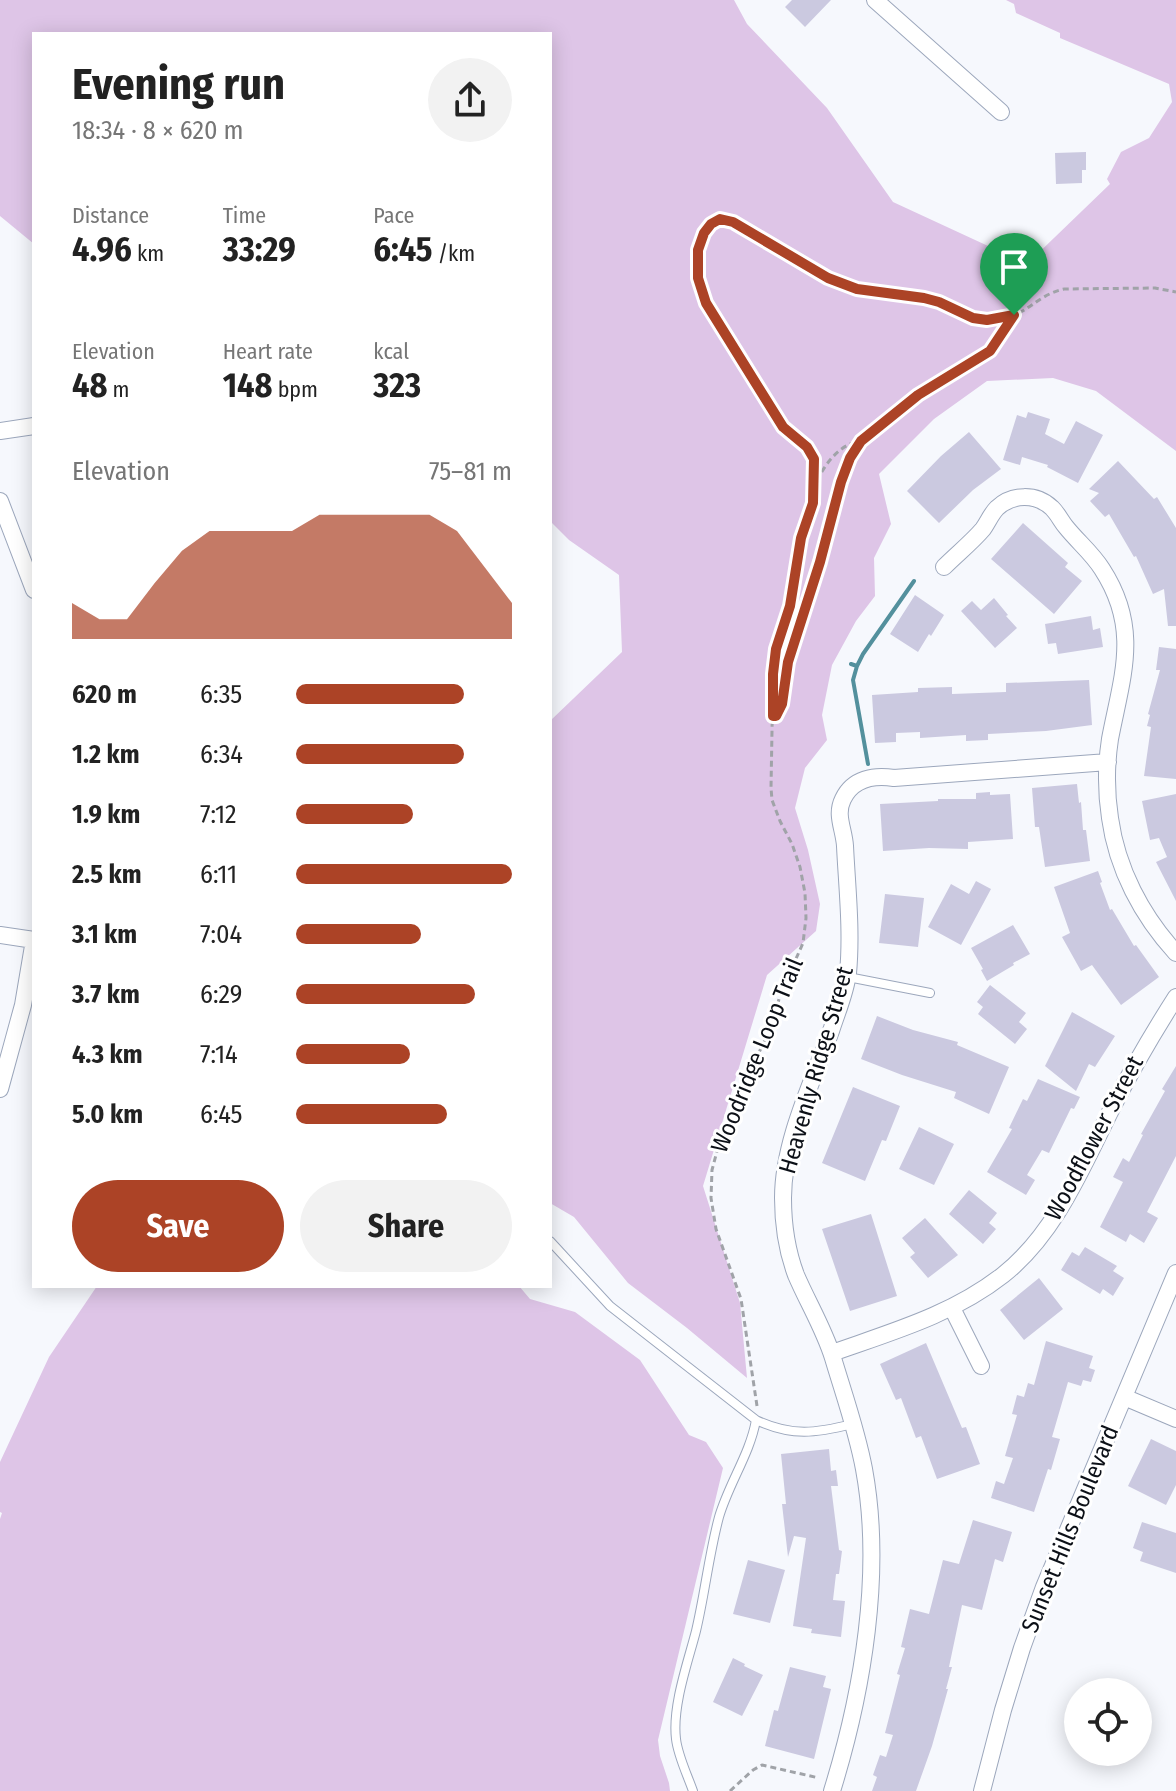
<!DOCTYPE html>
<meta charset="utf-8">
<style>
:root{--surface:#fff;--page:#f2f2f2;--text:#222;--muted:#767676;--accent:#ac4326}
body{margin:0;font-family:"Fira Sans Condensed",sans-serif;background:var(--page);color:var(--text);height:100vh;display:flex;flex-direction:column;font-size:30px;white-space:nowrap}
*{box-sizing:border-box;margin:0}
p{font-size:26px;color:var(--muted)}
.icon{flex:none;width:44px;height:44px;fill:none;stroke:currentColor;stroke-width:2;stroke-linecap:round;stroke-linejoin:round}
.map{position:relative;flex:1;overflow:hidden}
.sheet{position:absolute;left:32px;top:32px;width:520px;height:1256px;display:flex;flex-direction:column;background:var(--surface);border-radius:0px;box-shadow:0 4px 20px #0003}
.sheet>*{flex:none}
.controls{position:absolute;left:1064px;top:1678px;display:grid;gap:16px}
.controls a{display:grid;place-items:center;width:88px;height:88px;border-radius:50%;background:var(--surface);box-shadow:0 4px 20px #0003;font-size:40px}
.pin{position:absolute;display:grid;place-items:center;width:68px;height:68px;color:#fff;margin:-82px -34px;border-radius:50% 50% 50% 0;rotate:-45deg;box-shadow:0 0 8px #0007}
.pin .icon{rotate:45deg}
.round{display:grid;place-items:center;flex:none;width:84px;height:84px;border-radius:42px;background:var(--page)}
.summary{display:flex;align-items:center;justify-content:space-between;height:136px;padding:0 40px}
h1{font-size:44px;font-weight:700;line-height:60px}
.metrics{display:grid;grid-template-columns:repeat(3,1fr);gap:12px;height:136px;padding:8px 40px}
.metrics div{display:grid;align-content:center}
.metrics b{font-size:34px;font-weight:700}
.metrics small{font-size:22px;font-weight:400}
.metrics p{font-size:22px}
.chart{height:224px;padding:16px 40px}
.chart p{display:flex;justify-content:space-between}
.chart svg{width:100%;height:144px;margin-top:8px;fill:var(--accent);opacity:.7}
.action{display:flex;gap:16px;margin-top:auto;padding:16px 40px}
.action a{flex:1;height:92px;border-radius:48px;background:var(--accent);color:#fff;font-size:32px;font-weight:700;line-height:92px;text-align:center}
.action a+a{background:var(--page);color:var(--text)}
ul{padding:0 40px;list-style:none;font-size:26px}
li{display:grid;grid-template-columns:128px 96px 1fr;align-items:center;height:60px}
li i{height:20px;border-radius:10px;background:var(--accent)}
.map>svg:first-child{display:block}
</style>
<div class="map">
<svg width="1176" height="1791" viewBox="0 0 1176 1791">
<rect width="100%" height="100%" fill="#f6f8fd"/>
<path fill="#dec5e7" d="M0 0H734L747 24 827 108 893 202 1027 264 1110 184 1107 179 1121 152 1149 138 1172 102 1169 84 1060 38V33L1016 13 1014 4 1006 0H1176V451L1096 391 1053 378 987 381 934 419 879 474 891 524 874 558 875 596 856 621 832 665 822 715 827 740 805 768 795 808 808 850 820 904 816 931 767 975 703 1186 740 1303 747 1378 687 1328 628 1283 574 1217 550 1203V721L622 652 619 575 569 540 550 521V34H34V244L0 216Z
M97 1286H519L530 1299 575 1312 640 1360 689 1435 706 1442 723 1468 658 1740 660 1756 669 1783 670 1791H0V1519L2 1513 0 1512V1462L49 1357Z"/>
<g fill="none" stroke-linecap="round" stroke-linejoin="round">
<path stroke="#53909d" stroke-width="4" d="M851 664 857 666 853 680 868 764
M857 666 863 654 914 581"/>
</g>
<path fill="#cbc9e0" d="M792 0H831L805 27 785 7Z
M1086 152V170H1082V183L1056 184 1055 153Z
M1028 412 1050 419 1045 434 1064 444 1076 421 1103 435 1078 483 1047 467 1048 465 1022 457 1020 465 1003 460 1017 415 1026 418Z
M969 432 1001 469 973 490 939 523 907 491 941 456Z
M1118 461 1154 499 1157 497 1176 528V626H1168L1164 589 1153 594 1136 556 1134 557 1109 514 1105 517 1090 501 1099 493 1089 489Z
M1023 523 1068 563 1065 567 1082 581 1054 614 991 559Z
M915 595 944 615 931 636 929 634 918 652 890 634Z
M994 598 1008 615 1006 616 1017 628 995 648 961 611 972 601 981 610Z
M1091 616 1093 630 1100 628 1103 647 1058 654 1056 643 1048 644 1045 624Z
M1159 647 1176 649V779L1144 776 1151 727 1147 726 1150 715 1148 714 1160 670H1156Z
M1089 680 1092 725 1046 731 988 734V740L966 741V735L920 738V732L896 733V742L875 743 872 695 918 692V688L952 687V694L1006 692V683Z
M1077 784 1079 803 1081 802 1083 830H1086L1090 861 1045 867 1039 827H1035L1032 788Z
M990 792V795L1010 794 1013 839 968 842V849L929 848 883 851 880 804 938 801V799H976V793Z
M1176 794V901L1156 862 1167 857 1159 838 1150 840 1142 801Z
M1098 871 1102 882 1100 883 1110 910 1112 909 1134 946 1136 945 1159 977 1121 1005 1092 965 1081 971 1062 937 1070 933 1054 887Z
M976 881 991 889 961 945 928 927 951 884 969 894Z
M885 894 924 898 918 947 879 943Z
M1013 925 1030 954 1013 963 1014 965 987 981 981 970 983 969 971 948Z
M990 985 1026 1013 1019 1022 1027 1029 1015 1044 978 1014 983 1007 977 1002Z
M1072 1012 1115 1036 1095 1067 1089 1064 1076 1091 1045 1066Z
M877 1016 913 1030 958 1042 957 1045 1009 1067 989 1114 954 1098 956 1092 902 1075 861 1059Z
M1176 1066V1156L1147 1212 1158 1218 1144 1243 1130 1234 1126 1242 1100 1227 1123 1182 1113 1177 1123 1158 1129 1162 1143 1135 1141 1134 1165 1091 1162 1089Z
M1038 1079 1080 1097 1074 1109 1071 1108 1049 1153 1042 1150 1027 1175 1035 1180 1026 1195 987 1172 1012 1129 1009 1128 1023 1099 1027 1101Z
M853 1087 900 1106 886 1141 882 1140 865 1181 822 1163Z
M919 1127 954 1144 934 1185 899 1169Z
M969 1190 997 1213 989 1223 996 1229 983 1244 949 1214Z
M871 1214 897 1296 850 1311 822 1229Z
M925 1218 958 1255 928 1278 910 1257 915 1253 902 1238Z
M1085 1247 1117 1266 1113 1271 1124 1278 1113 1296 1103 1289 1100 1294 1061 1270 1072 1252 1079 1256Z
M1039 1278 1063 1309 1024 1340 1000 1310Z
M1046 1341 1093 1356 1089 1368 1095 1370 1091 1382 1083 1380 1081 1386 1068 1382 1052 1437 1060 1439 1051 1470 1048 1469 1034 1512 991 1498 996 1481 1004 1484 1013 1458 1005 1456 1017 1415 1012 1414 1017 1395 1024 1397 1028 1383 1034 1385Z
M926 1343 962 1428 966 1427 980 1464 937 1479 921 1436 916 1438 901 1398 896 1400 880 1364Z
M1151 1439 1176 1451V1485L1166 1505 1128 1486Z
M829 1449 831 1471 836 1470 838 1486H831L839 1550 842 1551 839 1574H836L833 1600 845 1601 841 1637 811 1633 812 1629 793 1626 806 1538 794 1536 788 1557 782 1504H786L781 1454Z
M973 1520 1012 1532 1003 1562 995 1559 982 1610 962 1605 949 1667H952L946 1689H948L932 1746 916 1791H872L877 1777 873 1775 880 1755 886 1757 893 1735 885 1733 900 1675 897 1674 905 1648 901 1647 910 1609 929 1614 943 1560 959 1564Z
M1142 1522 1176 1533V1573L1140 1561 1143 1552 1133 1548Z
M748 1560 785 1570 770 1623 733 1614Z
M733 1658 745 1664 744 1666 763 1675 742 1716 713 1702Z
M790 1667 826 1676 823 1687 831 1689 814 1759 765 1746 774 1710 778 1711Z"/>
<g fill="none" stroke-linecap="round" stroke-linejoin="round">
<defs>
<path id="lane" d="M848 977 930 993
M550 1241 610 1306 756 1420C792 1437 816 1433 853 1424
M693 1791C687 1774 678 1756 676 1739 672 1706 688 1662 696 1631 705 1593 709 1554 719 1517 729 1483 750 1454 756 1420"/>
<path id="street" d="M875 0 1001 112
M0 431 34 426
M0 501 34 590
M944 567C957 554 972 542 983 529 988 522 991 514 997 508 1012 494 1036 493 1052 508 1058 514 1061 521 1066 527 1078 542 1092 553 1102 569 1141 629 1122 676 1110 739 1106 765 1106 792 1110 818 1117 869 1142 916 1176 953
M0 935 34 940 23 1005 0 1089
M952 1308 981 1366
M832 1353C891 1332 952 1315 1003 1275 1056 1233 1082 1167 1112 1108 1132 1069 1153 1033 1176 997
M1124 1397 1176 1419
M832 1791C863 1691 883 1572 864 1469 857 1431 844 1395 833 1358 824 1329 808 1303 796 1275 787 1251 783 1224 783 1198 783 1142 812 1083 831 1031 837 1012 846 992 848 973 852 931 847 887 845 846 844 829 835 815 843 799 853 778 874 775 894 778L1108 762
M982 1791 1003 1710 1022 1648 1044 1587 1176 1273"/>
</defs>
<use href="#lane" stroke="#9ca7bc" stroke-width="10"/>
<use href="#street" stroke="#9ca7bc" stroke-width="18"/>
<path stroke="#a0a3a8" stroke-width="3" stroke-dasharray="6 4" stroke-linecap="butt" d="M815 478 819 477C827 461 842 443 861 441
M773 716H776L782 704 788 662 820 562 841 482 850 458 861 441 918 395 990 351 1013 316
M757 1406 741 1299 716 1229 711 1198 712 1170 720 1140 736 1101 773 1023 780 995 803 943 806 918 805 893 800 867 792 844 780 821 772 800 771 788 773 674 776 649 790 606 801 538 813 503 814 459 807 447 783 427 706 303 698 278V250L704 233 711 224 720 219 733 222C754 235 775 247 797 260 816 271 835 283 857 289 882 295 909 294 935 301 963 309 973 324 1004 318 1028 314 1037 295 1064 289L1155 288 1176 292
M730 1791 753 1770 762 1765 819 1778"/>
<use href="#lane" stroke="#fff" stroke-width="8"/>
<use href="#street" stroke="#fff" stroke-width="16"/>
</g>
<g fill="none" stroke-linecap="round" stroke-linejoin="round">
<defs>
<path id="route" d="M720 219 733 222 828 278 857 289 924 298 939 302 973 318 987 320 1014 315 990 351 918 395 861 441 850 458 841 482 820 562 788 662 782 704 776 716H773V674L776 649 790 606 801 538 813 503 814 459 807 447 783 427 706 303 698 278V250L704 233 711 224Z"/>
</defs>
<use href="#route" stroke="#fff" stroke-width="16"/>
<use href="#route" stroke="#ac4326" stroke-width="10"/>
</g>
<g text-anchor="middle" stroke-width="6" stroke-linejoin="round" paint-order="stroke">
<g font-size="24" fill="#0c1017" stroke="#fff">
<text transform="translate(757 1055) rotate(-68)" y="8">Woodridge Loop Trail</text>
<text transform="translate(816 1070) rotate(-74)" y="8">Heavenly Ridge Street</text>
<text transform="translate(1094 1138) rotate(-62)" y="8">Woodflower Street</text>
<text transform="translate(1070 1529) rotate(-68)" y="8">Sunset Hills Boulevard</text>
</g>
</g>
</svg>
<div class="controls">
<a><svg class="icon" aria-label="locate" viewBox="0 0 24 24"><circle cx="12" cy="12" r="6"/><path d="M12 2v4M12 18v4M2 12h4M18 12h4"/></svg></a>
</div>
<div class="pin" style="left:1014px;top:315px;background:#1e9e55"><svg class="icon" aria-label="arrive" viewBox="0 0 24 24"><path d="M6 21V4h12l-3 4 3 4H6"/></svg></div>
<section class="sheet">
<div class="summary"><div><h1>Evening run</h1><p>18:34 · 8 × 620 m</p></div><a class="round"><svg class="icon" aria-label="share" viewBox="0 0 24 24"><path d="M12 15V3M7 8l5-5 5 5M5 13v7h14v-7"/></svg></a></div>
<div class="metrics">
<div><p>Distance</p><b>4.96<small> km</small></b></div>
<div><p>Time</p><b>33:29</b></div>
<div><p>Pace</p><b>6:45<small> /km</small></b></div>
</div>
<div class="metrics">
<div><p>Elevation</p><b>48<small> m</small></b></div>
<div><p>Heart rate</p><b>148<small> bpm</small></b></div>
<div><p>kcal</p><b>323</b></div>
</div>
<div class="chart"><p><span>Elevation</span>75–81 m</p>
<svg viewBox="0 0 160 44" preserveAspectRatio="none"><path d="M0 44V33L10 38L20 38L30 27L40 17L50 11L60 11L70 11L80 11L90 6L100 6L110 6L120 6L130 6L140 11L150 22L160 33V44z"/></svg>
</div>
<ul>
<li><b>620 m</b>6:35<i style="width:78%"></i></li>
<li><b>1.2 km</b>6:34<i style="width:78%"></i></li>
<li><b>1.9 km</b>7:12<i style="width:54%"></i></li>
<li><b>2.5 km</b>6:11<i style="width:100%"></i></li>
<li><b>3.1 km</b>7:04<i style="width:58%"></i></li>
<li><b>3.7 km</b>6:29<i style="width:83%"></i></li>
<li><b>4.3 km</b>7:14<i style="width:53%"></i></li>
<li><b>5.0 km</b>6:45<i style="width:70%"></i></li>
</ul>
<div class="action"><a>Save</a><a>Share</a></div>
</section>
</div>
